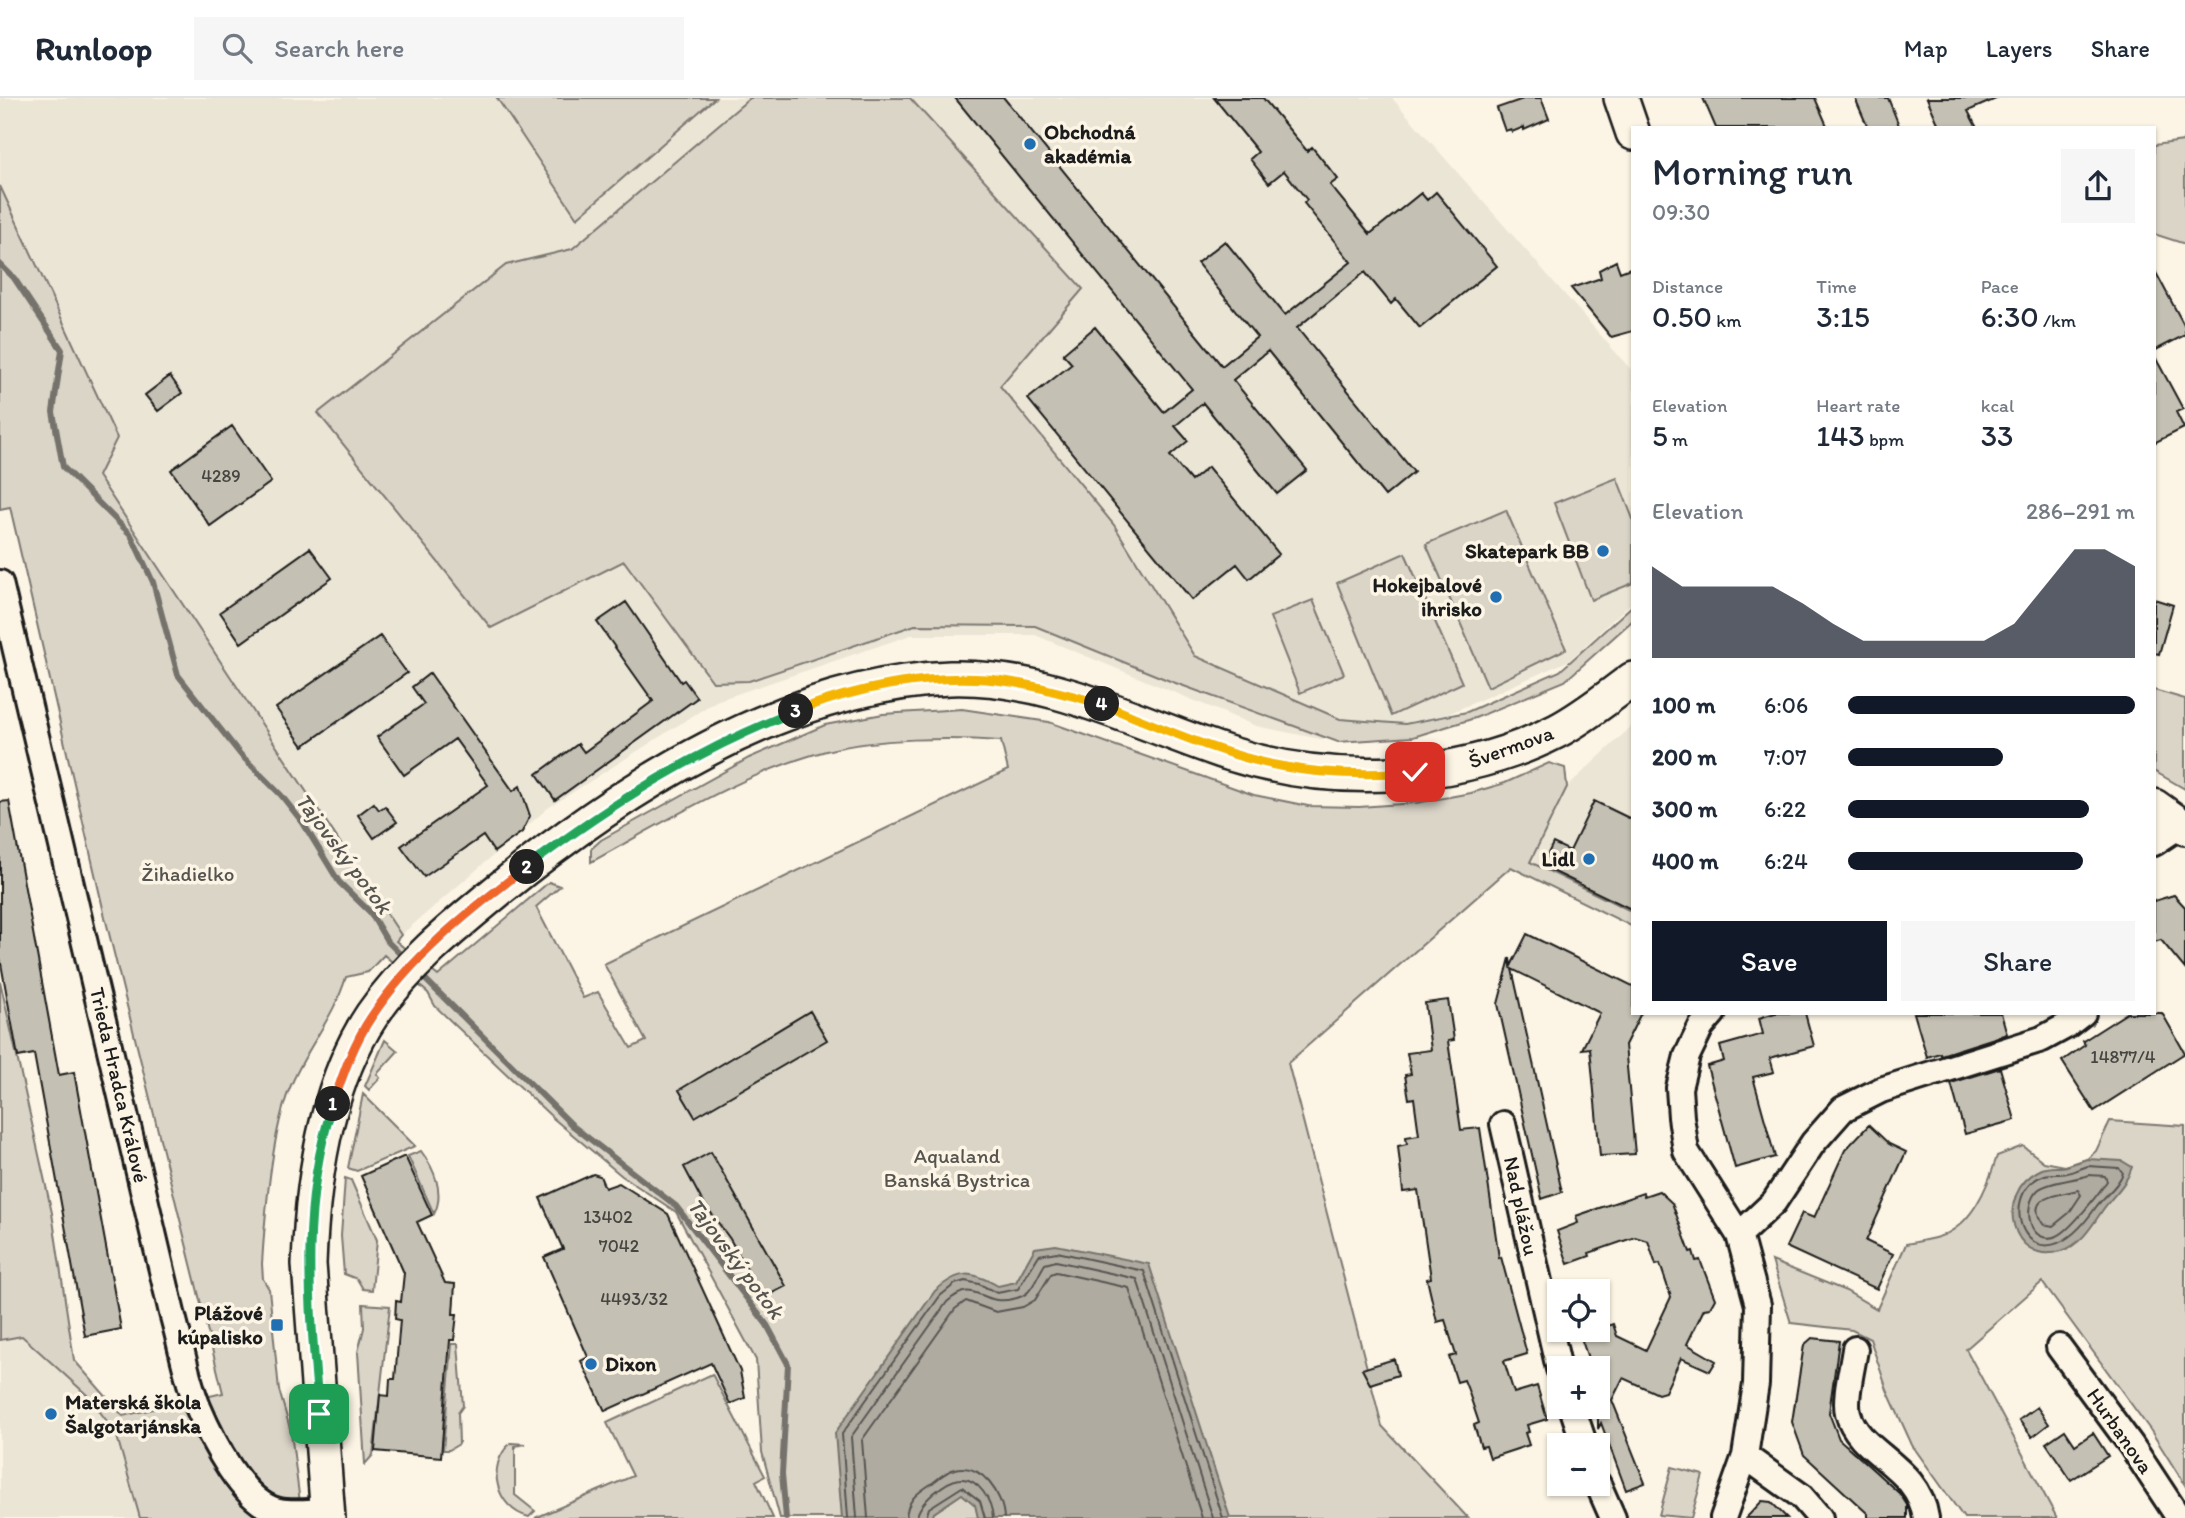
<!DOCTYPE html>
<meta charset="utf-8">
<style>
:root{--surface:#fff;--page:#f6f6f7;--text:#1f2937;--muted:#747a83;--line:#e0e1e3;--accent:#111827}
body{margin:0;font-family:Itim,sans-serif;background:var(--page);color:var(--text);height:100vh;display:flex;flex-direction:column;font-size:26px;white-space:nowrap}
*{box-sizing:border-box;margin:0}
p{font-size:23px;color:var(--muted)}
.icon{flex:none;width:38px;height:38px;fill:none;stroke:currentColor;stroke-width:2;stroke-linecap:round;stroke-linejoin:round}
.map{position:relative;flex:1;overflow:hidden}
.sheet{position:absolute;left:1631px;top:28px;width:525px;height:889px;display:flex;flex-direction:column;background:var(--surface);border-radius:0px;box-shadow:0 2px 5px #0004}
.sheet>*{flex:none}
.controls{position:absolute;left:1547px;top:1181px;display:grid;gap:14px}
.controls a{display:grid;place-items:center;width:63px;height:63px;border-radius:0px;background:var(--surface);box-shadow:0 2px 5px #0004;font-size:35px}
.pin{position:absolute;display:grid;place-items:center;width:60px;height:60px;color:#fff;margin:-30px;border-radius:14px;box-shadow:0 4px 10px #0006}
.km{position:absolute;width:35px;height:35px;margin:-18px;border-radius:50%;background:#222;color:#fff;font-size:19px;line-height:35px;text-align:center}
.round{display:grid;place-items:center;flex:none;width:74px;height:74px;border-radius:0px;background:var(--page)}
.summary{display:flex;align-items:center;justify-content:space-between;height:119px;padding:0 21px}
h1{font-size:38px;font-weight:600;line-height:52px}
.stats{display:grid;grid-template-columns:repeat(3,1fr);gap:10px;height:119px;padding:7px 21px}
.stats div{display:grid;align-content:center}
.stats b{font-size:30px;font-weight:600}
.stats small{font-size:19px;font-weight:400}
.stats p{font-size:19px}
.chart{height:196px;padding:14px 21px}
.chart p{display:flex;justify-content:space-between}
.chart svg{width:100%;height:126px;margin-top:7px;fill:var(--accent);opacity:.7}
.action{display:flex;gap:14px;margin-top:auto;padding:14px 21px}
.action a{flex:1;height:80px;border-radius:0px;background:var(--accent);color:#fff;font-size:28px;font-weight:600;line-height:80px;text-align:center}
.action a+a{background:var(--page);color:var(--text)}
ul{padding:0 21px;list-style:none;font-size:23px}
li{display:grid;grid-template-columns:112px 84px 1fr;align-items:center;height:52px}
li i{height:18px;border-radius:9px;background:var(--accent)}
header{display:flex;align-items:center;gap:42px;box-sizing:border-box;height:98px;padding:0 35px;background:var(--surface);border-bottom:2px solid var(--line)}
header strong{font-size:33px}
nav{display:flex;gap:38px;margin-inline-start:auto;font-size:24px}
.search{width:490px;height:63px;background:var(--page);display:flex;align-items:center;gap:18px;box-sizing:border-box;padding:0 24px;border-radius:0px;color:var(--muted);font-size:26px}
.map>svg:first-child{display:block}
</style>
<header>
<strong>Runloop</strong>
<div class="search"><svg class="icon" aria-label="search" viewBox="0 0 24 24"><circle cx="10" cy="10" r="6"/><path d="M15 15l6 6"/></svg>Search here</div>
<nav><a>Map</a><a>Layers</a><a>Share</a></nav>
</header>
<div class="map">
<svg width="2185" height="1420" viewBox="0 0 2185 1420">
<rect width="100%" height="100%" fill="#fcf5e5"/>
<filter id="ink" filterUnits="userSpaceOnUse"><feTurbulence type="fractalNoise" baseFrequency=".0143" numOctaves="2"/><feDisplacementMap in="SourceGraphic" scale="14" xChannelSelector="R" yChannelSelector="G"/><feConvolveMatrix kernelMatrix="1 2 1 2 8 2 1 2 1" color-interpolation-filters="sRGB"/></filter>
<g filter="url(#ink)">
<path fill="#ebe5d6" d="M0 0H497L577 119 714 0H1392L1633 274V503L1570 562 1405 635 1320 641 1256 628 1035 537H911L716 603 548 710 401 837 97 378 117 340 0 88Z
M1633 627V814L1530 764 1567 689Z
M22 1238 87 1297 116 1335 140 1420H0V1242Z"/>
<path fill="#dbd5c8" stroke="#7c7872" stroke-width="2" d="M497 0H715L577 120Z
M750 0H910L1083 191 1000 288 1114 427 1195 558 1340 621 1405 626 1467 614 1560 573 1633 507V522L1565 583 1475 620 1413 639 1338 644 1170 583 1035 528 915 527 749 583 713 584 624 463 491 530 318 315 506 167 572 151Z
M2185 38V146L2154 136V47L2183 43Z
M0 88 117 340 98 378 401 837 396 843 438 878 549 784 560 788 536 809 583 900 598 894 631 950 646 943 604 866 1008 672 1001 643C952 639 875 640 826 653 743 675 666 723 591 764V751L601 742 749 660 825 627 883 616 962 611 1049 624 1254 697 1308 708 1359 709 1416 705 1471 695 1505 685 1549 665 1565 670 1567 689 1530 764 1633 814V829L1511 769 1288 965 1382 1328 1468 1420H780L762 1354 756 1262 676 1114 622 1078 554 1021 435 908 428 895 384 857 368 874 346 879C335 917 308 948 292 985 272 1028 265 1117 262 1166L263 1181 269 1191 279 1292 291 1334 302 1420H140L116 1335 87 1297 22 1238 0 1242V883L52 1115 74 1262 123 1318 223 1295 105 819 10 409 0 411Z
M1617 380 1633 421V485L1591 502 1554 405Z
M1506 412 1566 551 1488 589 1426 446Z
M1405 455 1462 585 1391 618 1337 485Z
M1313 502 1344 576 1300 595 1270 519Z
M2154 592 2185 601V691L2154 673Z
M385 942 398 953 377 976 380 980 369 992 365 988Z
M363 996 415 1048 357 1073 348 1070Z
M2110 1023 2185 1028V1387L2151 1333 2042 1184 1966 1251 2057 1420H1964L1912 1347 1887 1292 1870 1241 1852 1232 1791 1225 1772 1163 1846 1193 1877 1211 1906 1146C1916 1144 1928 1142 1938 1139 1972 1129 1988 1088 1997 1058L2023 1048 2044 1064 2065 1068 2087 1061 2096 1053Z
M421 1053C434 1070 445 1095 434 1116L408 1058Z
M345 1080 351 1082 377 1142 372 1192 363 1191 357 1181 344 1176 341 1138Z
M363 1206 390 1208 373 1357 365 1366 358 1254 364 1230Z
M452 1246H458L463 1308 458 1315 459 1346 449 1352H443Z
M712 1276 765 1378 756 1383 773 1420H535L633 1378 607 1325Z
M511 1345 526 1346 515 1348V1397L535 1413 529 1419C496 1411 485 1367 511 1345Z
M1672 1369 1703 1377 1691 1420 1659 1417Z"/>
<path fill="#b0aba1" stroke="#75726c" stroke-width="2" d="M2087 1061 2122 1063 2132 1069C2126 1088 2113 1097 2102 1113 2092 1128 2080 1148 2061 1153 2012 1169 1992 1096 2040 1072 2048 1068 2058 1070 2067 1068 2073 1066 2080 1063 2087 1061Z
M1056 1147 1149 1166 1230 1420H978L975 1407 962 1396 934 1415 932 1420H842L835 1335 935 1193C960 1171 971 1173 998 1188L1016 1184 1035 1150Z"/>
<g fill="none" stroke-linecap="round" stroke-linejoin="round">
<path stroke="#575551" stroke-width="2" d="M2088 1068 2119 1070 2123 1075C2118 1089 2105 1097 2096 1109 2031 1204 1990 1095 2045 1077 2052 1075 2060 1077 2067 1075 2074 1074 2081 1070 2088 1068Z
M2089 1077 2105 1078 2107 1083C2099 1095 2070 1133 2057 1138 2029 1149 2021 1108 2038 1092 2047 1084 2075 1082 2089 1077Z
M2078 1092 2081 1097 2069 1115 2053 1128 2043 1126C2023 1097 2061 1097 2078 1092Z
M848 1420 842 1336 940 1198 955 1186 965 1183 979 1186 997 1195 1018 1191 1039 1157 1057 1154 1144 1173 1223 1420
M857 1420 851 1339 947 1204C976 1178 980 1209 1013 1201 1018 1200 1023 1199 1028 1194 1035 1187 1039 1175 1045 1166L1056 1163 1137 1181 1213 1420
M868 1420 862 1342 955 1211 966 1203 996 1214 1023 1209 1035 1202 1051 1176 1056 1174 1129 1190 1202 1420
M906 1420C907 1402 917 1395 931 1386 938 1381 946 1373 955 1371 982 1364 1003 1397 1004 1420
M917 1420C918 1405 946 1382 960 1381 979 1379 992 1404 993 1420
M926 1420 929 1410 962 1389 980 1403 985 1420"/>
<path stroke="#75726c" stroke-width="6" d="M0 166 14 180 62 252 53 314 63 369 131 437 153 484 178 577 240 656 281 697 303 725 339 784 370 814 387 843 405 861
M420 876 573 1028 676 1108 767 1227 788 1266 782 1376 786 1420"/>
</g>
<path fill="#c4c0b3" stroke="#1c1c1c" stroke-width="2" d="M955 0H1004L1222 268 1257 239 1197 165 1225 143 1285 217 1351 164 1304 105 1307 102 1284 73 1269 85 1250 61 1258 54 1214 0H1263L1307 53 1312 49 1338 81 1330 87 1370 136 1421 95 1427 102 1436 94 1497 168 1420 230 1396 201 1391 206 1365 174 1297 230 1414 374 1385 398 1268 253 1233 282 1307 372 1277 396 1203 305 1175 328 1188 343 1170 358 1191 383 1208 369 1279 456 1249 481 1237 466 1192 502 1028 301 1072 266 1063 256 1095 229 1164 314 1192 291Z
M1526 0H1541L1549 21 1524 32V29L1512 34 1511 31 1505 33 1497 10Z
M1703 0H1815L1828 30H1716Z
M1855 0H1888L1900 30H1868Z
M1927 0H1998L1968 13 1977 30H1940Z
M1616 163 1620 174 1633 169V233L1611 239 1571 190 1601 180 1599 172Z
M2154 171 2185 229V237L2154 253Z
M2154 257 2183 311 2176 314 2184 330 2154 345Z
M170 278 182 295 158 313 145 297Z
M232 328 271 384 210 428 171 372Z
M310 450 332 480 241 545 220 514Z
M2154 501 2173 507 2159 556 2154 555Z
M626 504 681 584 684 582 697 600 555 702 537 676 578 646 584 654 653 603 597 524Z
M380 538 407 575 303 648 276 610Z
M430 575 513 693 520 688 530 718 522 734 494 754 483 738 424 779 401 748 488 687 455 641 404 677 377 639 424 606 412 589Z
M9 703 59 977 74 974 121 1231 85 1238 34 956 18 959 0 860V704Z
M1594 703 1633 722V812L1542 768 1553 745 1570 753Z
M374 705 379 712 385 708 397 724 374 740 358 717Z
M2174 797 2185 809V871L2161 842 2154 844V803Z
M1527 836 1633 888V915H1641L1625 947 1635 1056 1600 1058 1590 950 1582 951 1600 915 1512 871 1562 1094 1542 1101 1498 906 1510 860 1511 868Z
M1448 902 1454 942 1448 943 1461 1032 1480 1030 1499 1160 1501 1159 1527 1256 1504 1263 1514 1295 1537 1288 1547 1321 1527 1327 1529 1334 1525 1335 1529 1347 1490 1360 1486 1348 1481 1349 1474 1327 1479 1325 1468 1292 1464 1282 1457 1284 1449 1259 1456 1257 1445 1222 1437 1224 1427 1181 1431 1180 1418 1092 1403 1094 1398 1048 1407 1046 1406 1039 1419 1037 1414 1000 1409 1001 1405 977 1411 976 1407 955 1431 952 1425 905Z
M810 913 827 942 695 1019 679 992Z
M1775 915H1805L1814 948 1770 960 1774 974 1753 979 1775 1059 1735 1070 1707 968 1724 963 1720 948 1763 936 1759 920Z
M1914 915H2001L2007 936 1941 957 1940 955 1927 959Z
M2127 915H2162L2185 955 2094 1013 2062 963 2085 947 2083 943Z
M2000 970 2015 1022 1965 1036 1951 985Z
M1869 1027 1889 1046 1906 1054 1866 1143 1893 1156 1877 1191 1786 1149 1802 1115 1814 1120 1845 1052Z
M711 1054 786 1188 763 1200 730 1141 701 1101 684 1069Z
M405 1058 432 1117 417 1124 445 1185 455 1186 453 1216H457L454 1242H450L441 1359 375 1353 380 1297 389 1298 390 1281H395L400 1222 395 1221 396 1203 401 1204 404 1175 361 1078Z
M593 1076 600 1078 605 1090 619 1085 668 1116 740 1273 745 1300 730 1306 711 1265 605 1313 581 1263 588 1259 544 1159 563 1151 540 1100Z
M1659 1093 1672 1105 1690 1154 1693 1153 1696 1163 1700 1162 1715 1201 1710 1210 1704 1211 1687 1246 1716 1263 1710 1273 1681 1260 1665 1294 1658 1296 1623 1280 1612 1302 1645 1385 1626 1392 1601 1325 1598 1331V1267L1589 1263 1580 1237 1613 1226 1617 1238 1646 1252 1671 1199 1660 1166 1656 1167 1648 1143 1635 1139 1589 1155 1590 1158 1568 1166 1557 1133 1578 1125 1576 1118 1643 1095 1644 1098Z
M1812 1240 1839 1243 1829 1315 1839 1341 1900 1396 1907 1407V1420H1868V1416L1804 1357 1792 1324 1804 1247Z
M1394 1261 1398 1277 1370 1286 1362 1271Z
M2037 1309 2049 1326 2032 1339 2019 1322Z
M2065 1332 2075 1347 2093 1335 2108 1358 2071 1382 2046 1345Z
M1762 1403 1771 1404 1787 1420H1746Z"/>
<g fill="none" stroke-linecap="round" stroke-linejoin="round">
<defs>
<path id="street" d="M0 485 172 1215C181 1246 186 1280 198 1309 211 1340 243 1406 279 1413 294 1416 313 1413 328 1413
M2154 745 2181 727
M1713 915 1701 929 1687 958 1679 990 1681 1019 1686 1053 1739 1137 1758 1207 1756 1286 1745 1358 1723 1420
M1503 1026 1559 1271
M1739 1137 1774 1104 1813 1045 1843 1011 1881 992 2042 941 2066 928 2083 915
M2059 1249 2131 1347 2179 1420
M1855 1251C1853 1267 1844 1300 1848 1315 1859 1357 1918 1366 1926 1420
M1572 1309 1585 1348
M1745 1358 1801 1398 1820 1420
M1598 1386 1613 1420"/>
<path id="secondary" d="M1621 0 1633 35
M2154 708 2185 730
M328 1420 309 1166C312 1083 325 987 372 917 405 869 452 830 496 794 620 692 785 586 950 580 1051 577 1138 626 1231 656 1335 689 1459 683 1557 633 1584 619 1608 599 1633 581"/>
</defs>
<use href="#street" stroke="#1c1c1c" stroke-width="30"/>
<use href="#secondary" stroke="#1c1c1c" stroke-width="38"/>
<use href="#street" stroke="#fcf5e5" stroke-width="24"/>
<use href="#secondary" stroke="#fcf5e5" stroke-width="33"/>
</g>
</g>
<g fill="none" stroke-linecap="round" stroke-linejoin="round" filter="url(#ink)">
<defs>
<path id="split-1" d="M319 1316C310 1211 299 1108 333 1006"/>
<path id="split-2" d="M333 1006C343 976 354 944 372 918 411 859 471 811 527 769"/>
<path id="split-3" d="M527 769C614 704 695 653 796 613"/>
<path id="split-4" d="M796 613C855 590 923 577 986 581 1025 584 1065 596 1102 606"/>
<path id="split-5" d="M1102 606C1160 629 1219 656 1280 668 1324 677 1370 677 1415 674"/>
</defs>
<use href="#split-1" stroke="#fff" stroke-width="14"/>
<use href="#split-2" stroke="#fff" stroke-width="14"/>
<use href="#split-3" stroke="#fff" stroke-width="14"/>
<use href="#split-4" stroke="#fff" stroke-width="14"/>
<use href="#split-5" stroke="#fff" stroke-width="14"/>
<use href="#split-1" stroke="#22a559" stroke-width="9"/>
<use href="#split-2" stroke="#f0652b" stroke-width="9"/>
<use href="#split-3" stroke="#22a559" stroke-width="9"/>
<use href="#split-4" stroke="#f5b400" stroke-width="9"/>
<use href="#split-5" stroke="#f5b400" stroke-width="9"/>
</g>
<g fill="#1f6fb2" stroke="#fcf5e5" stroke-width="2.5">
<circle cx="1030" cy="46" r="7"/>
<circle cx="1603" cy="453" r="7"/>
<circle cx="1496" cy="499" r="7"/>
<circle cx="1589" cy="761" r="7"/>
<rect x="270" y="1220" width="14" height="14" rx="3.5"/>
<circle cx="591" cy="1266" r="7"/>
<circle cx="51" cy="1316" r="7"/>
</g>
<g text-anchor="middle" stroke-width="7" stroke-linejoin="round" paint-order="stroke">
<g font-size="18" fill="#464542">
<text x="221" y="384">4289</text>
<text x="2123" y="965">14877/4</text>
<text x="608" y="1125">13402</text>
<text x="619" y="1154">7042</text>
<text x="634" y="1207">4493/32</text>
</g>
<g font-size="21" font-weight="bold" fill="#1c1c1c" stroke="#fcf5e5" text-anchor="end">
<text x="1044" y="41" text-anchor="start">Obchodná<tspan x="1044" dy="24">akadémia</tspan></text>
<text x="1589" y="460">Skatepark BB</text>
<text x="1482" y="494">Hokejbalové<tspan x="1482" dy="24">ihrisko</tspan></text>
<text x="1575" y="768">Lidl</text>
<text x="263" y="1222">Plážové<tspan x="263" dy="24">kúpalisko</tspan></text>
<text x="605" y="1273" text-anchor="start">Dixon</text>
<text x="65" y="1311" text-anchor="start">Materská škola<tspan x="65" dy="24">Šalgotarjánska</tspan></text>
</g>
<g font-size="21" fill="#1c1c1c" stroke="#fcf5e5">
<text transform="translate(1511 649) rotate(-20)" y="7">Švermova</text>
<text transform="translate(119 987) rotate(77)" y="7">Trieda Hradca Králové</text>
<text transform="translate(1521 1108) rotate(78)" y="7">Nad plážou</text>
<text transform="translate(2120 1333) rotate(55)" y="7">Hurbanova</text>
</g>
<g font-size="21" fill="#555450" stroke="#fcf5e5">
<text x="188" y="783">Žihadielko</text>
<text x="957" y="1065">Aqualand<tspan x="957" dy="24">Banská Bystrica</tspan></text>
</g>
<g font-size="23" font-style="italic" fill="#575551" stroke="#fcf5e5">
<text transform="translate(344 755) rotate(53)" y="8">Tajovský potok</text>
<text transform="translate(736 1160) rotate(53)" y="8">Tajovský potok</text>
</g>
</g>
</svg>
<div class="controls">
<a><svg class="icon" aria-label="locate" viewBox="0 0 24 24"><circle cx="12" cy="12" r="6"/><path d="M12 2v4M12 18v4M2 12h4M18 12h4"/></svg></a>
<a>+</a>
<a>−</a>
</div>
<div class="pin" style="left:319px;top:1316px;background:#1e9e55"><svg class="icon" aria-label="arrive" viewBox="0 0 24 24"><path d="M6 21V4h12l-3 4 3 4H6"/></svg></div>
<div class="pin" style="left:1415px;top:674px;background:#d93025"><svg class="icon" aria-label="check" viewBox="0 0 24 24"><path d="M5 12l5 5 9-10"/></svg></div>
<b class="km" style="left:333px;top:1006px">1</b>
<b class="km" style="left:527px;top:769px">2</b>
<b class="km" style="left:796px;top:613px">3</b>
<b class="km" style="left:1102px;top:606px">4</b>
<section class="sheet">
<div class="summary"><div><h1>Morning run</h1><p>09:30</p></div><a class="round"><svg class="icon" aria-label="share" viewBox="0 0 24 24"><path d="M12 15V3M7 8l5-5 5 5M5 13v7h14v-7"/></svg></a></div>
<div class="stats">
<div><p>Distance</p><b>0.50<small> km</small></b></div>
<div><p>Time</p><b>3:15</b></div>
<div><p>Pace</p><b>6:30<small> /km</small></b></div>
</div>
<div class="stats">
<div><p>Elevation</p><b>5<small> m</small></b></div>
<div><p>Heart rate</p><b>143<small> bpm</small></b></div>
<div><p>kcal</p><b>33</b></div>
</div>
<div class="chart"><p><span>Elevation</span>286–291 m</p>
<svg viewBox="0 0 160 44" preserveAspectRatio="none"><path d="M0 44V12L10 19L20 19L30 19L40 19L50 25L60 32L70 38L80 38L90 38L100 38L110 38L120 32L130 19L140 6L150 6L160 12V44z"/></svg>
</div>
<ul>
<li><b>100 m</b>6:06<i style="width:100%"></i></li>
<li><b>200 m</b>7:07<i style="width:54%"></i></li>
<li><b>300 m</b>6:22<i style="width:84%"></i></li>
<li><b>400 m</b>6:24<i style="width:82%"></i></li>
</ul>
<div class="action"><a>Save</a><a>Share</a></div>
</section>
</div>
